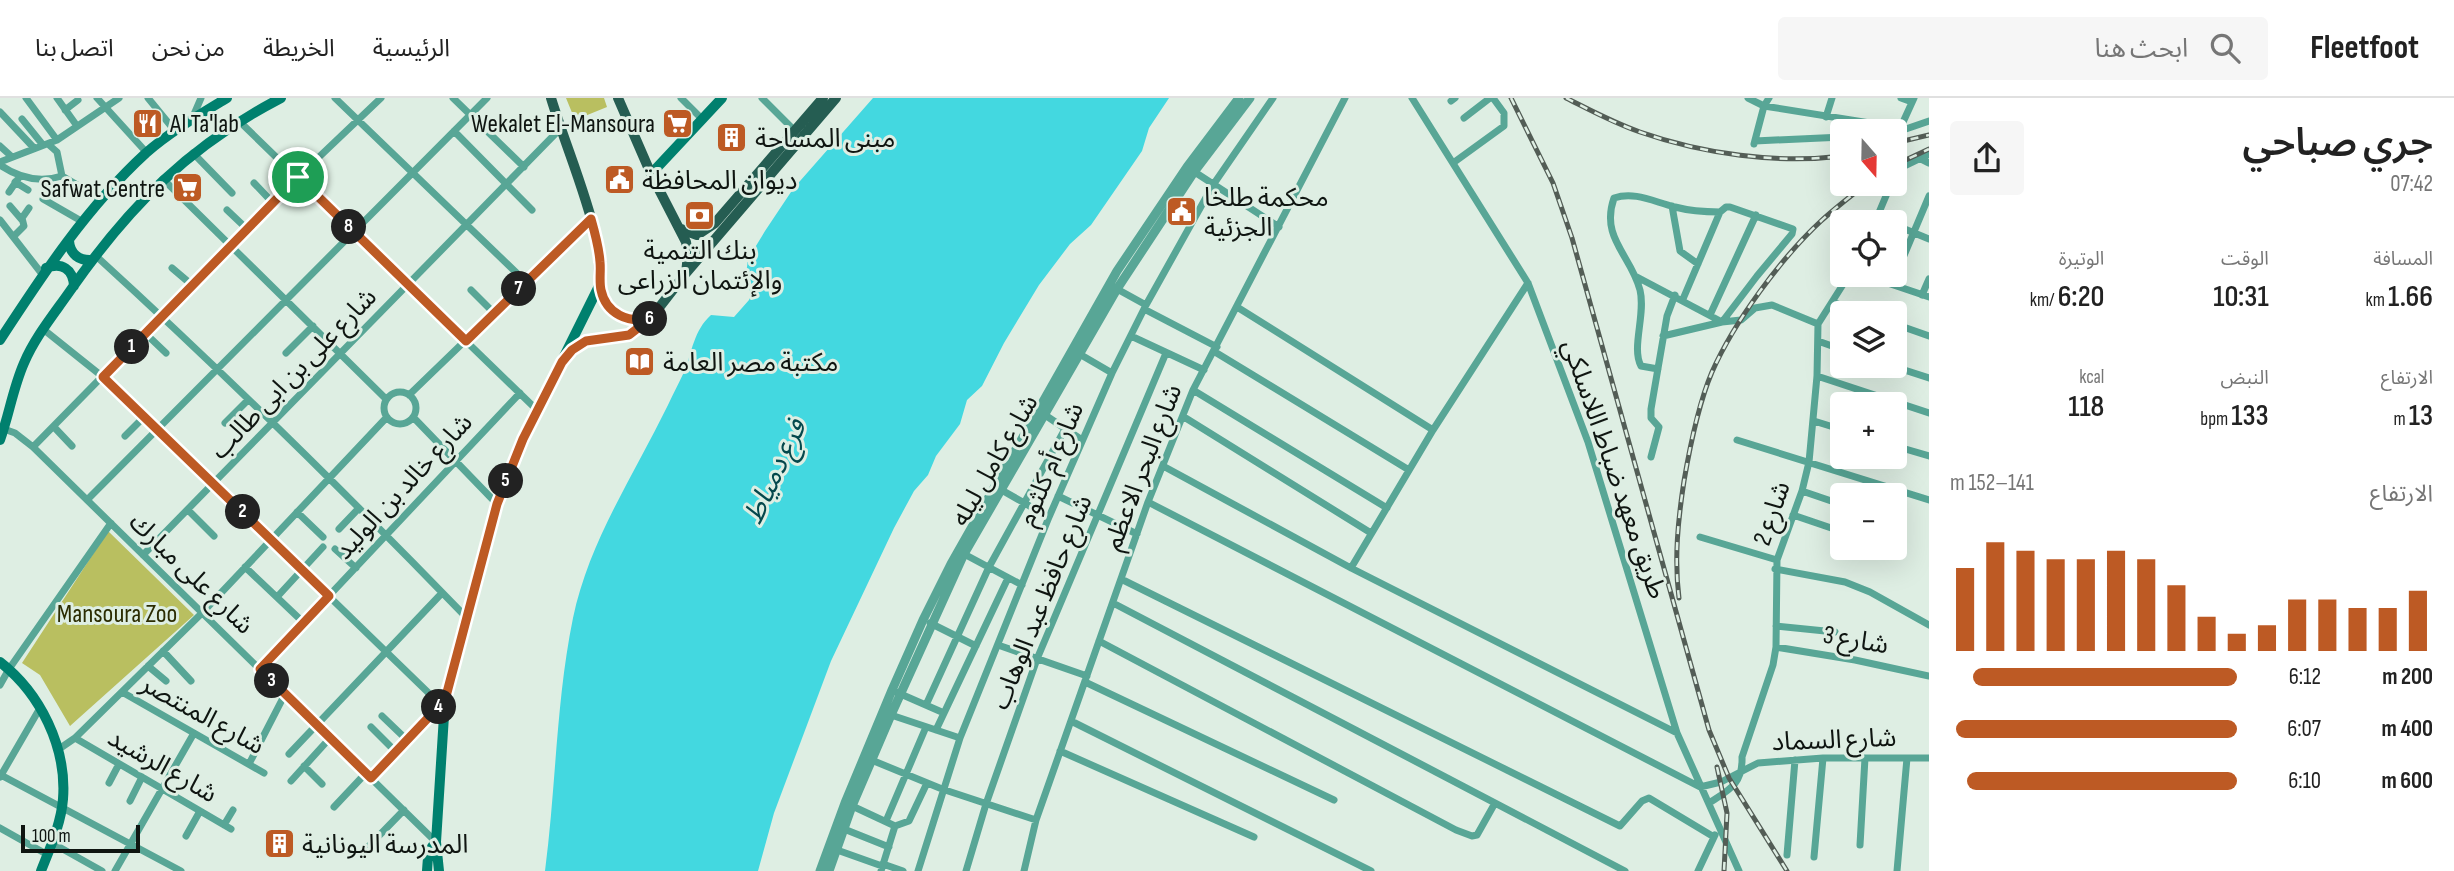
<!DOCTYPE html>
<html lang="ar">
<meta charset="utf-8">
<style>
:root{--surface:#fff;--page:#f6f6f6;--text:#222;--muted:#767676;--line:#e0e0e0;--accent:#bd5a24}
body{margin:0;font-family:"Sofia Sans Condensed","Noto Sans Arabic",sans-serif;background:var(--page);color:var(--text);direction:rtl;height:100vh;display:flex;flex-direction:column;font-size:26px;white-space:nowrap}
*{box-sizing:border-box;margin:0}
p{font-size:23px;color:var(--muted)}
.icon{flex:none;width:38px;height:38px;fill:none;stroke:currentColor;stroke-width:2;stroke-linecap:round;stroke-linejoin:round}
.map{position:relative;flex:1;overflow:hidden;direction:ltr}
.panel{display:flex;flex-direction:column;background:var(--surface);width:525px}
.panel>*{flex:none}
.needle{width:46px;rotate:160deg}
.controls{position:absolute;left:1830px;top:21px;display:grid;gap:14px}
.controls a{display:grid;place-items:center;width:77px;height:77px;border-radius:7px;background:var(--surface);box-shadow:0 7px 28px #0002;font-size:35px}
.scale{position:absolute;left:21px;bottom:18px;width:119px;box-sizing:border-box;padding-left:7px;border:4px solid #0f1511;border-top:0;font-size:19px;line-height:24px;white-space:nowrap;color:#0f1511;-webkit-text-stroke:5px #deeee3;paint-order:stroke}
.pin{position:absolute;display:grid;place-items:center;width:60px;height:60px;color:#fff;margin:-30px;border:4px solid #fff;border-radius:50%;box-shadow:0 2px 7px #0007}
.km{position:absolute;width:35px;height:35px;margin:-18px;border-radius:50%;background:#222;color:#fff;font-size:19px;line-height:35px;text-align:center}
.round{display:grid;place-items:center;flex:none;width:74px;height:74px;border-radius:7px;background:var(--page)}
.headline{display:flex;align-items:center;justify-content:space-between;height:119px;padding:0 21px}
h1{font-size:38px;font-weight:600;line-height:52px}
.figures{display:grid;grid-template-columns:repeat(3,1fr);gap:10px;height:119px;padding:7px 21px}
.figures div{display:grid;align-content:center}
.figures b{font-size:30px;font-weight:600}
.figures small{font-size:19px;font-weight:400}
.figures p{font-size:19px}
.chart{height:196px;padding:14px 21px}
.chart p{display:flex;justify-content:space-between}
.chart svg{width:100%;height:126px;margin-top:7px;stroke:var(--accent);stroke-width:6}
ul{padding:0 21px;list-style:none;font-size:23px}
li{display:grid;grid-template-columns:112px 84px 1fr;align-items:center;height:52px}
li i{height:18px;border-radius:9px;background:var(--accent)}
header{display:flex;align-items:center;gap:42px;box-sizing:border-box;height:98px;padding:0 35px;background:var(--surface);border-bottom:2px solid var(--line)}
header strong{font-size:33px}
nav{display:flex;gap:38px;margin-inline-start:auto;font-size:24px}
.search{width:490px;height:63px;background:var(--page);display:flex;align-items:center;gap:18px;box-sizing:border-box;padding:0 24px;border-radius:7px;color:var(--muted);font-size:26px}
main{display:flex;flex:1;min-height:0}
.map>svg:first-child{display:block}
</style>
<header>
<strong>Fleetfoot</strong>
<div class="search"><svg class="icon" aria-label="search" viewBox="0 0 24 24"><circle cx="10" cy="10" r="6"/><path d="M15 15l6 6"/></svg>ابحث هنا</div>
<nav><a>الرئيسية</a><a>الخريطة</a><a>من نحن</a><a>اتصل بنا</a></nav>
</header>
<main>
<section class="panel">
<div class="headline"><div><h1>جري صباحي</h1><p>07:42</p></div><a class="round"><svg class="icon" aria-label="share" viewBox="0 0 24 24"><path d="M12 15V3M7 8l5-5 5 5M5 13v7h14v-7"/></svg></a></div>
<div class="figures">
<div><p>المسافة</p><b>1.66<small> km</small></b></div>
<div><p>الوقت</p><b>10:31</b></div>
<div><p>الوتيرة</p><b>6:20<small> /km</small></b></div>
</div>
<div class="figures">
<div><p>الارتفاع</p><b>13<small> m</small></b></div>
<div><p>النبض</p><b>133<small> bpm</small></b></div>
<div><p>kcal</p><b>118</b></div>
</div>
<div class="chart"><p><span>الارتفاع</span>141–152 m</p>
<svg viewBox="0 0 160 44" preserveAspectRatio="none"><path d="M5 44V15M15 44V6M25 44V9M35 44V12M45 44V12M55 44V9M65 44V12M75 44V21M85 44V32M95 44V38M105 44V35M115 44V26M125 44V26M135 44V29M145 44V29M155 44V23"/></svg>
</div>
<ul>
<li><b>200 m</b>6:12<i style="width:92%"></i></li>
<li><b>400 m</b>6:07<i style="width:98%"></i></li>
<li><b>600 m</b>6:10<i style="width:94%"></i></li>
</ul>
</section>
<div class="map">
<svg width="1929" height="773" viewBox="0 0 1929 773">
<rect width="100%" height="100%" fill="#deeee3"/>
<path fill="#b9bf60" d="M566 0H604L607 9 575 22Z
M108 433 194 517 70 628 40 577 22 565Z"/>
<path fill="#43d8e0" d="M873 0H1169L1149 30 1142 53 1091 127 1070 146 1039 187 1004 245 982 288 967 302 960 326 936 358 928 377 914 393 894 430 831 563 774 715 758 773H545C556 689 556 603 573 520 589 443 634 377 668 307 673 296 679 285 684 274 692 254 694 232 711 217L734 219 749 202 750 197 746 177 748 161 765 133 793 91Z"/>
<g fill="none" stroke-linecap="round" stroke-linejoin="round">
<path stroke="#58a696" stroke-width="7" d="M26 0 57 42
M57 0 77 28
M97 0 147 55
M148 0 175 33
M335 0 526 184
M453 0 524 69
M681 0 702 21
M762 0 795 33
M1412 0 1528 185 1588 344 1677 635 1739 773
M1748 0 1764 8 1901 30
M1901 0 1912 4
M1451 3 1455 0
M65 12 78 2
M0 14 34 50
M1826 19 1832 0
M1464 20 1490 0
M22 21 43 47
M192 21 201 0
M239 23 537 312
M454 33 532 112
M1899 33 1914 0
M1900 33 1929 23
M1755 43 1843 39
M48 46 57 54 62 78 101 101
M1754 46 1764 8 1769 0
M0 48 11 58
M193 55 232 95
M1919 60 1929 65
M0 64 57 42 119 0
M1453 65 1504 28V15L1493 0
M0 67C19 80 40 85 62 78
M1190 71 1279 129
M1895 75 1900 70 1929 56
M163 81 386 301
M15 84 28 92
M254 85 273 105
M9 94 20 78
M43 101 83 124
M10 108 22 122
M1672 108 1680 153 1698 166
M227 112 247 131
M1877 120 1888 124
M0 122 42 176
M1875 124 1891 86
M1895 127 1929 141
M14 138 24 128 22 120 29 110
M96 158C223 274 346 395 466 519
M172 170 192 187
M1864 177 1929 199
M1635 178 1722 224 1741 222 1755 210 1772 207 1818 226
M1892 186 1929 98
M1117 191 1146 207
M471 192 494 215
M1922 197 1929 181
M1683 201 1720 114
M1832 204 1864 215
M1237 209 1433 332
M1144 211 1217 249
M1710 217 1756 117
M1895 226 1929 238
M43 231 103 279 441 607
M145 235 166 255
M1131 238 1204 272
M1818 243 1843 252
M1076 254 1112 275
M1215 254 1409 372
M286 255 313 228
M1892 268 1929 280
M1658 271 1641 268C1631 250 1646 216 1640 192 1631 157 1600 140 1614 100 1635 93 1654 104 1675 109 1690 113 1704 114 1720 114L1726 109H1730L1793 131 1792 136 1757 178 1722 224 1663 238
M1817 278 1929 315
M1193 292 1387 410
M384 310a16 16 0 1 1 32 0a16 16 0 1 1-32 0Z
M409 297 591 121
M1045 317 1082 342
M413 319 497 406
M1184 319 1371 435
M1814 323 1843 332
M225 325 248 302
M54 329 72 348
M4 331 15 335 33 349 436 744
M125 338 144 319
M1737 342 1929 402
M1895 348 1929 358
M33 349 298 79 381 0
M1651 359 1659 329 1651 320V311L1667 218 1675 197
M1163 368 1351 470 1677 635
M998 390 1049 419
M1802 393 1843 407
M1058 398 1137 436
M87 402 487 0
M1148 404 1700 689 1721 684 1758 665 1823 660H1929
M188 412 214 438
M297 414 323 439
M1793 417 1843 434
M339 431 359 410
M1700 439 1777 462
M335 451 356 470
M964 456 1022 487
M143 457 560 31
M245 469 304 525
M1351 470 1433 332 1528 185
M1775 471 1845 484 1870 494 1929 527
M1121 481 1620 728 1642 703 1649 700 1714 739
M277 499 323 449
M1113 505 1625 773
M930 525 976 548
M1776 528 1835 534
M1099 543 1456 732 1472 738 1477 737 1495 705
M998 547 1087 578
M1776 549 1855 562 1929 578
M163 553 191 583
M148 568 166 583
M260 571 520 295
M1085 584 1334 702
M0 587 9 571 111 425
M122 594 264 675
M896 594 944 615
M926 607 989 469 1065 331
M891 617 960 640
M382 618 407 642
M1071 623 1371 773
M371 629 396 654
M936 632 1008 480
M75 640 231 731
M59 651 75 640 202 515 387 319
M1060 653 1254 739
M289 656 442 495
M869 661 942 691 1036 722
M249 666 285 596
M304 668 322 686
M1 677 181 773
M0 679 40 610
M371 680 442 605
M291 683 330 640
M109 685 119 666
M130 703 142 679
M1709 705C1729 692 1743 686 1742 659L1773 567 1776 549 1777 462 1802 393 1809 364 1817 278 1818 226 1849 177
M850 707 895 728 881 773
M334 709 366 675
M886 723 926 629
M224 727 233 712
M895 728 909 723 927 685
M0 730 48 757
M844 731 889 749
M186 738 200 713
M52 745 102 773
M1860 747 1865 660
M367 750 404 712
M837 752 882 768
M1787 757 1795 662
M1814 759 1823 660
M883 766 903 773
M115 773 194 635
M918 773 960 640 1049 419 1112 275 1146 207 1213 87 1273 0
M966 773 986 706 1037 561 1166 255
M1024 773 1036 722 1148 404 1193 292 1345 0
M1698 773 1715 737
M1897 773 1907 660"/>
<path stroke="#58a696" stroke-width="9" d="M820 773 845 705 892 592 923 522 951 466 1117 173 1187 69 1239 0
M829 773 852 708 891 617 964 456 1117 191 1194 74 1250 0"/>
<path stroke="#00806e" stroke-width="10" d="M651 76 722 0
M69 143C70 156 79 163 92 162
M46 170C62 164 73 171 74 188
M0 242C43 176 87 109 146 55 170 34 199 17 227 0
M567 258 586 243 629 237 651 220
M0 342C9 317 13 290 24 265 35 239 54 216 70 193 129 108 189 48 281 0
M0 564C40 595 67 649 63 701 61 726 50 750 41 773
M427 773C428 761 427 753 436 744
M439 773 436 744 445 602 497 406 527 333 600 186"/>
<path stroke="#255d52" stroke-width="10" d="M551 0C565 46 585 92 596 139 601 159 595 185 605 203 614 221 633 225 651 220L686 175 836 0
M618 0 651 76 686 144 688 157 686 175
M681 131 697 137 715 125 823 0"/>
<defs>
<path id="rail" d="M1511 0 1553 85 1572 140 1709 632 1729 680 1787 773
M1566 0C1590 12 1614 25 1640 34 1703 56 1777 66 1843 58
M1895 45 1929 37
M1895 67 1929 51
M1679 500C1674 461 1678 422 1684 383 1690 348 1698 307 1712 274 1734 224 1781 160 1821 123 1835 110 1851 98 1866 86
M1717 669 1727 715 1724 773"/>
</defs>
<use href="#rail" stroke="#535d56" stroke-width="5"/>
<use href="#rail" stroke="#deeee3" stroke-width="2.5" stroke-dasharray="8" stroke-linecap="butt"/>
</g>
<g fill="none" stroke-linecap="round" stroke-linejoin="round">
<defs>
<path id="route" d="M298 79 466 243 591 121C595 135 599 149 600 164 601 173 599 183 601 192 606 216 629 226 651 220L629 237 586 243 572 252 562 264 523 341 497 406 445 602 371 680 260 571 329 498 103 279Z"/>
</defs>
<use href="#route" stroke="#fff" stroke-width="14"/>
<use href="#route" stroke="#bd5a24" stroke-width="9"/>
</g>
<defs>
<symbol id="restaurant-square" viewBox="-11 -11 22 22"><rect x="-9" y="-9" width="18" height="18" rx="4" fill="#bd5a24" stroke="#deeee3"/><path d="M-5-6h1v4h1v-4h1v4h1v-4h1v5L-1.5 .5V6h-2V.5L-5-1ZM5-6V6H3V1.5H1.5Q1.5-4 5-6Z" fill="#fff"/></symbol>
<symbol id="supermarket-square" viewBox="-11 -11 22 22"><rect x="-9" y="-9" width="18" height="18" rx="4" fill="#bd5a24" stroke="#deeee3"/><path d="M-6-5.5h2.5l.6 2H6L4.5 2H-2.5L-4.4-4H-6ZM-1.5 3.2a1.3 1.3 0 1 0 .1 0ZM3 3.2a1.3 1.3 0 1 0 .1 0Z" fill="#fff"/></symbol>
<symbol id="building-square" viewBox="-11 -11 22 22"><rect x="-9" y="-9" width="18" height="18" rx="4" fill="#bd5a24" stroke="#deeee3"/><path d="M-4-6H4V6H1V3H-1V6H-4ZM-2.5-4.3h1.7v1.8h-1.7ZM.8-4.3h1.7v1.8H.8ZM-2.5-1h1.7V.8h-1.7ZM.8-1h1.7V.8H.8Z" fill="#fff"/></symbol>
<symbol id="civic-square" viewBox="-11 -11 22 22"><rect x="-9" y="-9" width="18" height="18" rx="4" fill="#bd5a24" stroke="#deeee3"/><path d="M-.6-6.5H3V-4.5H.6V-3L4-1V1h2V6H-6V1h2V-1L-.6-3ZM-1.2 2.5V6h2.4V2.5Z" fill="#fff"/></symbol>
<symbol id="bank-square" viewBox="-11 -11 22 22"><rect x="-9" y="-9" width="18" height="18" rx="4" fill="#bd5a24" stroke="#deeee3"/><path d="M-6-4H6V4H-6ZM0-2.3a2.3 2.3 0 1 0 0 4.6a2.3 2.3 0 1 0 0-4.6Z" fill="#fff"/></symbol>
<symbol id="library-square" viewBox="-11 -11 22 22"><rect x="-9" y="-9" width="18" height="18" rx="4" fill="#bd5a24" stroke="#deeee3"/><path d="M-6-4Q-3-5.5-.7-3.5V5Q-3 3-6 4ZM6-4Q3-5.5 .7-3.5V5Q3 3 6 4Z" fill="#fff"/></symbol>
</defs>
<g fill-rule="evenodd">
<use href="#restaurant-square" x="130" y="8" width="35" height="35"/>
<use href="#supermarket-square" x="660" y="8" width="35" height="35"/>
<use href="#building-square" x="714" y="22" width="35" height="35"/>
<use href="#civic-square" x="602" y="64" width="35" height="35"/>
<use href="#supermarket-square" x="170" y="72" width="35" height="35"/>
<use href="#civic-square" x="1164" y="96" width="35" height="35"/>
<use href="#bank-square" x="682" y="100" width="35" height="35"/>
<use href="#library-square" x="622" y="246" width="35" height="35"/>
<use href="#building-square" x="262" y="728" width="35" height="35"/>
</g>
<g text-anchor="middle" stroke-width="6" stroke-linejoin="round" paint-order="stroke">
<g font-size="26" fill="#0f1511" stroke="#deeee3" text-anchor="start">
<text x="170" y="34">Al Ta'lab</text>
<text x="655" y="34" text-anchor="end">Wekalet El-Mansoura</text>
<text x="755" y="49">مبنى المساحة</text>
<text x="642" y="91">ديوان المحافظة</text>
<text x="165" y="99" text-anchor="end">Safwat Centre</text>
<text x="1204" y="108">محكمة طلخا<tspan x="1204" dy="30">الجزئية</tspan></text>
<text x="700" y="161" text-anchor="middle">بنك التنمية<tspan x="700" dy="30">والإئتمان الزراعى</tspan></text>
<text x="663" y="273">مكتبة مصر العامة</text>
<text x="302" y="755">المدرسة اليونانية</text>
</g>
<g font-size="26" fill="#0f1511" stroke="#deeee3">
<text transform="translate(293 275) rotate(-46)" y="9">شارع على بن ابى طالب</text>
<text transform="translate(994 362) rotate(-60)" y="9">شارع كامل ليله</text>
<text transform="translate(1050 366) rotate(-67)" y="9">شارع أم كلثوم</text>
<text transform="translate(1142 369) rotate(-69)" y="9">شارع البحر الاعظم</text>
<text transform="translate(1615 371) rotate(71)" y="9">طريق معهد ضباط اللاسلكي</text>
<text transform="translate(403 388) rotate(-47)" y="9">شارع خالد بن الوليد</text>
<text transform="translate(1771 415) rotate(-71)" y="9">شارع 2</text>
<text transform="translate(192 475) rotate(44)" y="9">شارع على مبارك</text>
<text transform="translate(1041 504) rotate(-68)" y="9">شارع حافظ عبد الوهاب</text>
<text transform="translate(1856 541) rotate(10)" y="9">شارع 3</text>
<text transform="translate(203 616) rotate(29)" y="9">شارع المنتصر</text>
<text transform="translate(1834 641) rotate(-2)" y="9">شارع السماد</text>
<text transform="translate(163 667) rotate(30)" y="9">شارع الرشيد</text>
</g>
<g font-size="26" fill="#2b2c02" stroke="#deeee3">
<text x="117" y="524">Mansoura Zoo</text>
</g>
<g font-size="28" font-style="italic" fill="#04484c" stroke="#deeee3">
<text transform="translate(774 373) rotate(-65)" y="10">فرع دمياط</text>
</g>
</g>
</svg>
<div class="controls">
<a><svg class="needle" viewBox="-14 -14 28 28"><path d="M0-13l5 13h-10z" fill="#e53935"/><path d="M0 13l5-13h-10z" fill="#767676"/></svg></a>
<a><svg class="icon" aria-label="locate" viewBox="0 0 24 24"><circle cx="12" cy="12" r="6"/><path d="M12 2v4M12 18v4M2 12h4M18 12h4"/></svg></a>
<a><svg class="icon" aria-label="layers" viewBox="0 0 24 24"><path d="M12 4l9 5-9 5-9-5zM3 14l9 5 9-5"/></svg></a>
<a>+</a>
<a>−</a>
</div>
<div class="scale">100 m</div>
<div class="pin" style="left:298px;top:79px;background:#1e9e55"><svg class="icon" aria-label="arrive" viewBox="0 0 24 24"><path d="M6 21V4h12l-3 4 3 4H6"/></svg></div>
<b class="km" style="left:132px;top:249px">1</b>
<b class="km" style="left:243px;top:414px">2</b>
<b class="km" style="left:272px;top:583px">3</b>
<b class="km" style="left:439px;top:609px">4</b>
<b class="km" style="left:506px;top:383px">5</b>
<b class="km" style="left:650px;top:221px">6</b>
<b class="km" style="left:519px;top:191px">7</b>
<b class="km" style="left:349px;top:129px">8</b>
</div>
</main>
